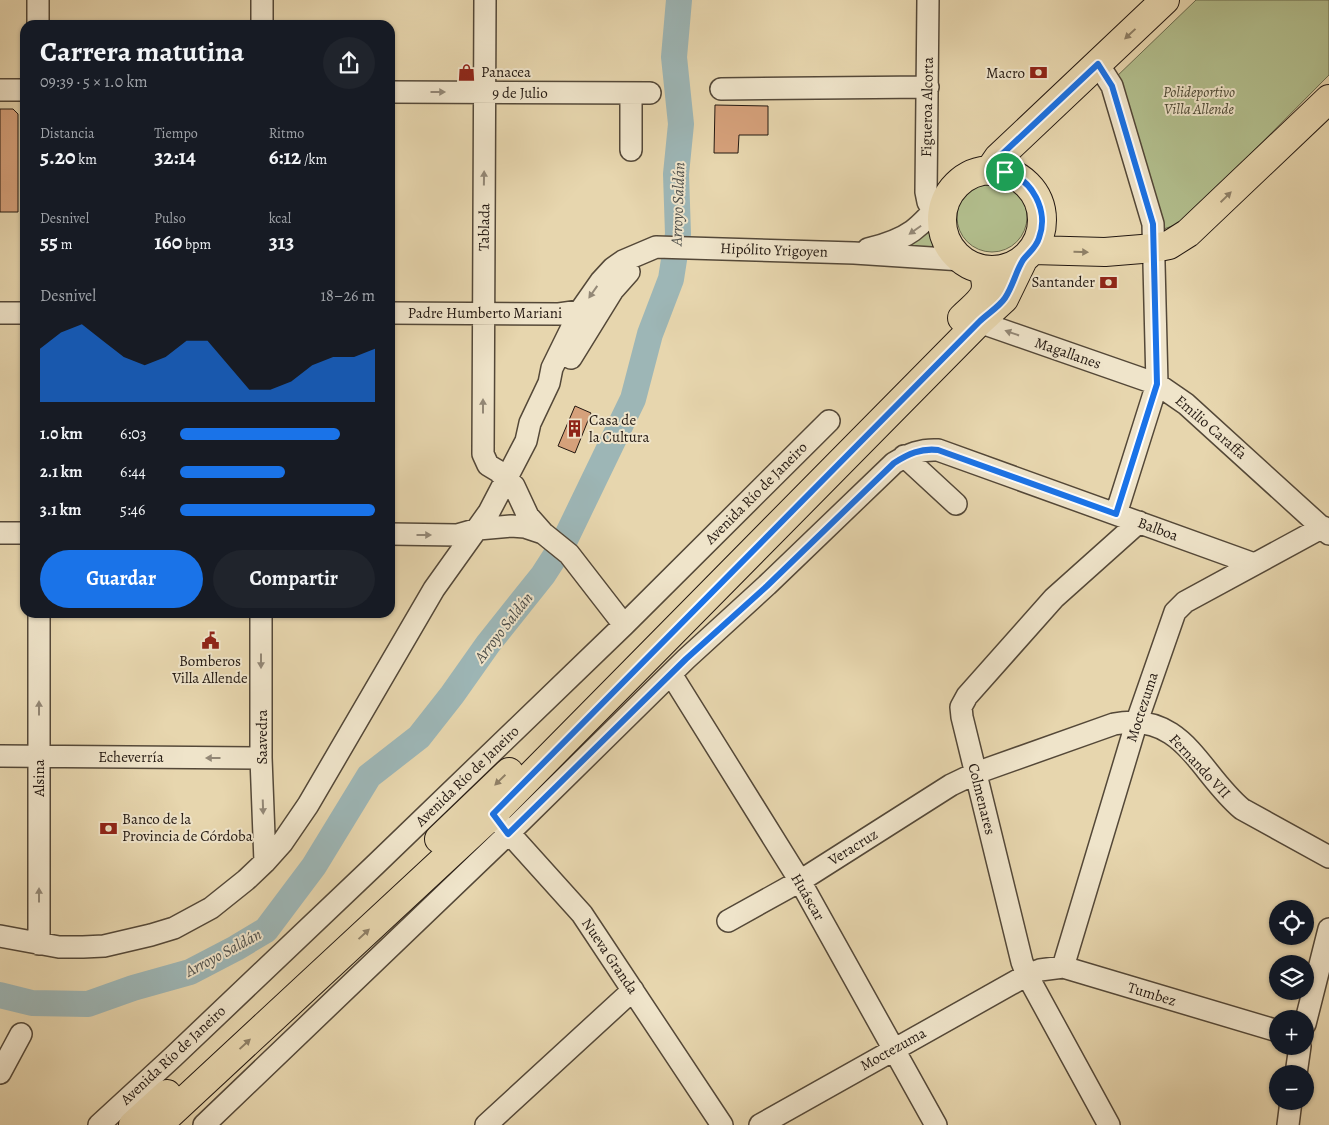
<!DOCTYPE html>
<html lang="es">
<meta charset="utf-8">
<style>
:root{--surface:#171b24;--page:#20242c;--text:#f1f3f6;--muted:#9ea1a6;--accent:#1a73e8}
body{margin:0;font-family:Alegreya,serif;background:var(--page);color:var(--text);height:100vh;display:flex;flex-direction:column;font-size:19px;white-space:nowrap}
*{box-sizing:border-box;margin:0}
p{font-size:16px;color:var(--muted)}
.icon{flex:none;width:28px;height:28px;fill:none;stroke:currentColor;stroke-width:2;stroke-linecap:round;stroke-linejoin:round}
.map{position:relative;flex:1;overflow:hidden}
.sheet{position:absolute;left:20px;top:20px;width:375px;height:598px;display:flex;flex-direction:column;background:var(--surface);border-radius:15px;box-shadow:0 1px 4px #0004}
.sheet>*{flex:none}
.buttons{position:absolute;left:1269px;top:900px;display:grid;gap:10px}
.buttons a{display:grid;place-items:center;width:45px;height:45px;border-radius:50%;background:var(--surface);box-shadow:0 1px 4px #0004;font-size:25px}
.pin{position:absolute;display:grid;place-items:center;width:42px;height:42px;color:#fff;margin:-21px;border:2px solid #fff;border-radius:50%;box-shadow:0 1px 5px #0007}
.round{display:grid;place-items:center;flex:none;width:52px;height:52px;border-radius:26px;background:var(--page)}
.head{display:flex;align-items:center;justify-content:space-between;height:85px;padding:0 20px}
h1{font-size:28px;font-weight:700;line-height:38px}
.stats{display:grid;grid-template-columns:repeat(3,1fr);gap:8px;height:85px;padding:5px 20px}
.stats div{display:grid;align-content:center}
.stats b{font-size:21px;font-weight:700}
.stats small{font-size:14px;font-weight:400}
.stats p{font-size:14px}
.chart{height:140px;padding:10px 20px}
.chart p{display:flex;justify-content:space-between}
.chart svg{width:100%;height:90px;margin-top:5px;fill:var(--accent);opacity:.7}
.cta{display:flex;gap:10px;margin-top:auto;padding:10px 20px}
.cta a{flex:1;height:58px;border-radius:30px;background:var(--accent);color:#fff;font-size:20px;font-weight:700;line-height:58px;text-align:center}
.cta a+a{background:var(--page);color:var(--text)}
ul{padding:0 20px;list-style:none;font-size:16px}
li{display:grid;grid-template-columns:80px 60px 1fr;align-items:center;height:38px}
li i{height:12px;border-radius:6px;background:var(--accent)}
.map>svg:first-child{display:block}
</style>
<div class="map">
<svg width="1329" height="1125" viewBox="0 0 1329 1125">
<rect width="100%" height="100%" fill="#e7d6ae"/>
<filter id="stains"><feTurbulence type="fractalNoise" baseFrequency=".004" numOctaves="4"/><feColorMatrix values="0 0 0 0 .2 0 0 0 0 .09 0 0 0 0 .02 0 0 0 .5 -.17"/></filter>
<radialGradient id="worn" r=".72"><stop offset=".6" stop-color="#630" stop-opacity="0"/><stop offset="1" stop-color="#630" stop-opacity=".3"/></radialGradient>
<path fill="#b2be8d" stroke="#6a6b4f" d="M1196 0H1329V75L1213 192 1178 224 1158 231 1113 80Z
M957 217a35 35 0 1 1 70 0a35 35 0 1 1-70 0Z
M931 227 939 249 906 246Z"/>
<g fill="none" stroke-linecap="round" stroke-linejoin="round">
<path stroke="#9db6b6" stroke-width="26" d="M0 995 32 1003 88 1004 133 988 190 972 236 948 266 930 314 866 369 776 419 737 452 695 488 644 543 575 563 544 633 399 650 334 671 279 678 234 676 174 681 124 674 57 679 0"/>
</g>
<path fill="#d6a17b" stroke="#231811" d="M715 105 768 106V135H739L738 153H714Z
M0 109H13L18 114V212H0Z
M575 406 591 413 575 453 558 446Z"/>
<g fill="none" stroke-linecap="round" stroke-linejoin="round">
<defs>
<path id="minor" d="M38 0V25
M485 0 483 454 488 465 498 471 514 486 528 516 543 533 569 554 624 625
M928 0 926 192 928 202 944 233
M262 25V0
M1098 64 1112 86 1153 224 1157 384 1116 514
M721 89 928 87
M0 90H25
M390 92 650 93
M631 93V150
M868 249C912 238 920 227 948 194
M0 313H25
M390 313 559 314 580 311
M979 322 1157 384 1186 404 1329 534
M571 358 613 290 629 272
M904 456 956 504
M0 533H25
M390 534 457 535 478 529 511 526 525 527 543 533
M39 612V944
M261 612V758L265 862
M671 674 800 881 936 1125
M0 756 261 758
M501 824 582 914 722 1125
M728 921 800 881 951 785 976 773 1114 724C1184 711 1198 772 1242 809L1329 857
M0 936 59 947H83L104 946 151 935 174 928 211 908 246 880 265 862 282 843 308 805 434 589 489 512 526 441 530 423 549 383 552 368 580 311 601 281 613 268 623 261 656 247 854 253 962 260
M1063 967 1137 721 1175 612 1185 602 1323 527
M1305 1024 1329 929
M0 1073 21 1034
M1296 1074 1300 1046
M99 1125 173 1057 375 865 624 625 829 421
M204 1125 508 834 686 659 767 585 894 463C909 454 921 449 938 450L1254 564
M486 1125 633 990
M760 1125 1027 975 1040 970 1063 967 1278 1031
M1109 1125 1027 975 1022 962 962 717 961 707 967 696 1054 598 1139 522
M1288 1125 1291 1101"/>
<path id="major" d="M942 220a50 50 0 1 1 100 0a50 50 0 1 1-100 0Z
M989 171 998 158 1165 0
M1033 250 1105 252 1154 248 1169 245 1188 233 1329 99
M962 318C979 301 993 296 982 269
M439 839 509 772
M133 1125 167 1094
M158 1125 493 814 979 322 1004 299 1023 260"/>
</defs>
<use href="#minor" stroke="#544838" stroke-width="24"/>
<use href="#major" stroke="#231811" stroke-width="30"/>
<use href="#minor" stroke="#efe4ca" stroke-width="21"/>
<use href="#major" stroke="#e7d6ae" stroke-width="28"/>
</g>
<defs><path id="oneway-solid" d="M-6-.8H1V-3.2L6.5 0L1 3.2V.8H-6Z" transform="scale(1.25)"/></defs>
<g fill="#8f8067">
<use href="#oneway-solid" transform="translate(1130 34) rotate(137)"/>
<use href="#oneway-solid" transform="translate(1226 197) rotate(-44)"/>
<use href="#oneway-solid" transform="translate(1081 252) rotate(1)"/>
<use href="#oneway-solid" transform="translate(500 780) rotate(136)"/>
<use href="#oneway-solid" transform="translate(364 934) rotate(-43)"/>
<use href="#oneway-solid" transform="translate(245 1044) rotate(-43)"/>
</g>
<g fill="#938877">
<use href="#oneway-solid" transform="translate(438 92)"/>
<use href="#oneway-solid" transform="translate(484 178) rotate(-89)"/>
<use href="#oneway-solid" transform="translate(915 230) rotate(145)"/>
<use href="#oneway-solid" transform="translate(593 292) rotate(125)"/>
<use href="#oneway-solid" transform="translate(1012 333) rotate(-161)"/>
<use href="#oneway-solid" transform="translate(483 406) rotate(-90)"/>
<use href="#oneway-solid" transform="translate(424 535)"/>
<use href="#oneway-solid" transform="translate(261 661) rotate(90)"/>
<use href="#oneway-solid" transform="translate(39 708) rotate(-90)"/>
<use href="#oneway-solid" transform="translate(213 758) rotate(-180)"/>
<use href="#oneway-solid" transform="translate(263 807) rotate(88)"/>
<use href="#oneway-solid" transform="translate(39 895) rotate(-90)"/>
</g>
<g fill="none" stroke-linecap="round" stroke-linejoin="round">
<defs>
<path id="route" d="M1098 64 1112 86 1153 224 1157 384 1116 514 938 450C921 448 908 454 894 463L767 586 686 659 508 834 493 814 979 322C987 314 999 307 1005 298 1013 286 1016 271 1023 260 1029 252 1036 248 1039 238 1049 212 1033 178 1004 172 999 171 994 171 989 171L998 158Z"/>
</defs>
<use href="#route" stroke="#fff" stroke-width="10"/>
<use href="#route" stroke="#1a73e8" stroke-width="6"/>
</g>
<defs>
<symbol id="shop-bare" viewBox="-9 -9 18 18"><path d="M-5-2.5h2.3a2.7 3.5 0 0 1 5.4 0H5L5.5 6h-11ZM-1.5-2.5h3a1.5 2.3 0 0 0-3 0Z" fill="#8f2418" stroke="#efe4ca" stroke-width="2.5" paint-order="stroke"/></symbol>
<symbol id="bank-bare" viewBox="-9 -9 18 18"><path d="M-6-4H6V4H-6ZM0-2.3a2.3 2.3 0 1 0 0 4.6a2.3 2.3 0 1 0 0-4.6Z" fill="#8f2418" stroke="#efe4ca" stroke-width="2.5" paint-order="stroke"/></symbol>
<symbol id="building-bare" viewBox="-9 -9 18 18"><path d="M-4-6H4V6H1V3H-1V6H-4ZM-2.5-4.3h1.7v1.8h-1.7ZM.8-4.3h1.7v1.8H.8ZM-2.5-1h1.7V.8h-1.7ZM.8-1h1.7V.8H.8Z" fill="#8f2418" stroke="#efe4ca" stroke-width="2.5" paint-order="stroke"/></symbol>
<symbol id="civic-bare" viewBox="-9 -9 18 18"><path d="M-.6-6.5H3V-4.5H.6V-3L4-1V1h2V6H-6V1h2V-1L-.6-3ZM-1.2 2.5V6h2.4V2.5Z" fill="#8f2418" stroke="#efe4ca" stroke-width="2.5" paint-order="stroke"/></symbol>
</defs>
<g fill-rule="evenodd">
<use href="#shop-bare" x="454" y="60" width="25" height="25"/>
<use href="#bank-bare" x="1026" y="60" width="25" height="25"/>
<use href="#bank-bare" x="1096" y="270" width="25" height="25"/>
<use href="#building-bare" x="562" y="416" width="25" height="25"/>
<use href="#civic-bare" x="198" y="628" width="25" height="25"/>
<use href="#bank-bare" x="96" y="816" width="25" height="25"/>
</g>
<g text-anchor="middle" stroke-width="4" stroke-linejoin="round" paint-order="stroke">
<g font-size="15" fill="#231811" stroke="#efe4ca" text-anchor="start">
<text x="481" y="77">Panacea</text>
<text x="1025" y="78" text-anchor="end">Macro</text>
<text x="1095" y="287" text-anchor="end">Santander</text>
<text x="589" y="425">Casa de<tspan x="589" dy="17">la Cultura</tspan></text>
<text x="210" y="666" text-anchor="middle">Bomberos<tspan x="210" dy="17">Villa Allende</tspan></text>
<text x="122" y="824">Banco de la<tspan x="122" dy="17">Provincia de Córdoba</tspan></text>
</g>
<g font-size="15" font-style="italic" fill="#4e4a36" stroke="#efe4ca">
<text x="1199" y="97">Polideportivo<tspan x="1199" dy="17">Villa Allende</tspan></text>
</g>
<g font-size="15" fill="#231811" stroke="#efe4ca">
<text x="520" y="98">9 de Julio</text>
<text transform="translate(927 107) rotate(-89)" y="5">Figueroa Alcorta</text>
<text transform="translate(484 227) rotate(-89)" y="5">Tablada</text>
<text transform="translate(774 250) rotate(2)" y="5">Hipólito Yrigoyen</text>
<text x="485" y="318">Padre Humberto Mariani</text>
<text transform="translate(1068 353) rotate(19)" y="5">Magallanes</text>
<text transform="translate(1211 427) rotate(41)" y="5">Emilio Caraffa</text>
<text transform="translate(756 493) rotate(-45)" y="5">Avenida Río de Janeiro</text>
<text transform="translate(1158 529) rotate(20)" y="5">Balboa</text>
<text transform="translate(1142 707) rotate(-72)" y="5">Moctezuma</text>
<text transform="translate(262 737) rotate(-90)" y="5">Saavedra</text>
<text x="131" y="762">Echeverría</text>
<text transform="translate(1200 766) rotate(47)" y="5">Fernando VII</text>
<text transform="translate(467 776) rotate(-44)" y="5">Avenida Río de Janeiro</text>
<text transform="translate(39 778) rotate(-90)" y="5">Alsina</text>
<text transform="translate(982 799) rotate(76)" y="5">Colmenares</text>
<text transform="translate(853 847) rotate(-32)" y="5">Veracruz</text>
<text transform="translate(808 897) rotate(60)" y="5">Huáscar</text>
<text transform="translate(610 956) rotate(56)" y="5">Nueva Granda</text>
<text transform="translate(1152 994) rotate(17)" y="5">Tumbez</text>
<text transform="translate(893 1049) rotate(-29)" y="5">Moctezuma</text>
<text transform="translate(173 1055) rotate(-43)" y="5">Avenida Río de Janeiro</text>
</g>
<g font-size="16" font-style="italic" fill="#4e4f4b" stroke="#efe4ca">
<text transform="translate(677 204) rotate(-88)" y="6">Arroyo Saldán</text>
<text transform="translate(503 627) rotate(-52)" y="6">Arroyo Saldán</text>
<text transform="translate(223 952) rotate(-28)" y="6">Arroyo Saldán</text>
</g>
</g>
<rect width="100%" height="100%" filter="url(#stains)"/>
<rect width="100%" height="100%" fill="url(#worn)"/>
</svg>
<div class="buttons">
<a><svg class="icon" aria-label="locate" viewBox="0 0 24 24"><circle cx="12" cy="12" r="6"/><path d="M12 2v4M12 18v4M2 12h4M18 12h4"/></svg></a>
<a><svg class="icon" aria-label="layers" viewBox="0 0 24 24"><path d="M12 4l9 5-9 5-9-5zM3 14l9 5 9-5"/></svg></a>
<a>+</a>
<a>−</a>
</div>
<div class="pin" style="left:1005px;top:172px;background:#1e9e55"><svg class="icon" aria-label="arrive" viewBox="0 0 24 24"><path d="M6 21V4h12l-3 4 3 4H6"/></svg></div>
<section class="sheet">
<div class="head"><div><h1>Carrera matutina</h1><p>09:39 · 5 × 1.0 km</p></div><a class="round"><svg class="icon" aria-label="share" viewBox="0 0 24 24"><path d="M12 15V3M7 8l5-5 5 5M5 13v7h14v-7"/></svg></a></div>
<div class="stats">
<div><p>Distancia</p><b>5.20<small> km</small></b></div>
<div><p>Tiempo</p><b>32:14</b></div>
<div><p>Ritmo</p><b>6:12<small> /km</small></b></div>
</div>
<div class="stats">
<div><p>Desnivel</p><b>55<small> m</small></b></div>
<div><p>Pulso</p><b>160<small> bpm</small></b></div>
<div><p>kcal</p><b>313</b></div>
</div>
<div class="chart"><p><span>Desnivel</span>18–26 m</p>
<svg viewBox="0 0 160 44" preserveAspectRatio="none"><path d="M0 44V18L10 10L20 6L30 14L40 22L50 26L60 22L70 14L80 14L90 26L100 38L110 38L120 34L130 26L140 22L150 22L160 18V44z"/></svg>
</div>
<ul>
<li><b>1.0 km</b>6:03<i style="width:82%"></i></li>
<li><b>2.1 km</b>6:44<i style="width:54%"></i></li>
<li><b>3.1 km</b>5:46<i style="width:100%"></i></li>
</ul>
<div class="cta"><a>Guardar</a><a>Compartir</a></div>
</section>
</div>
